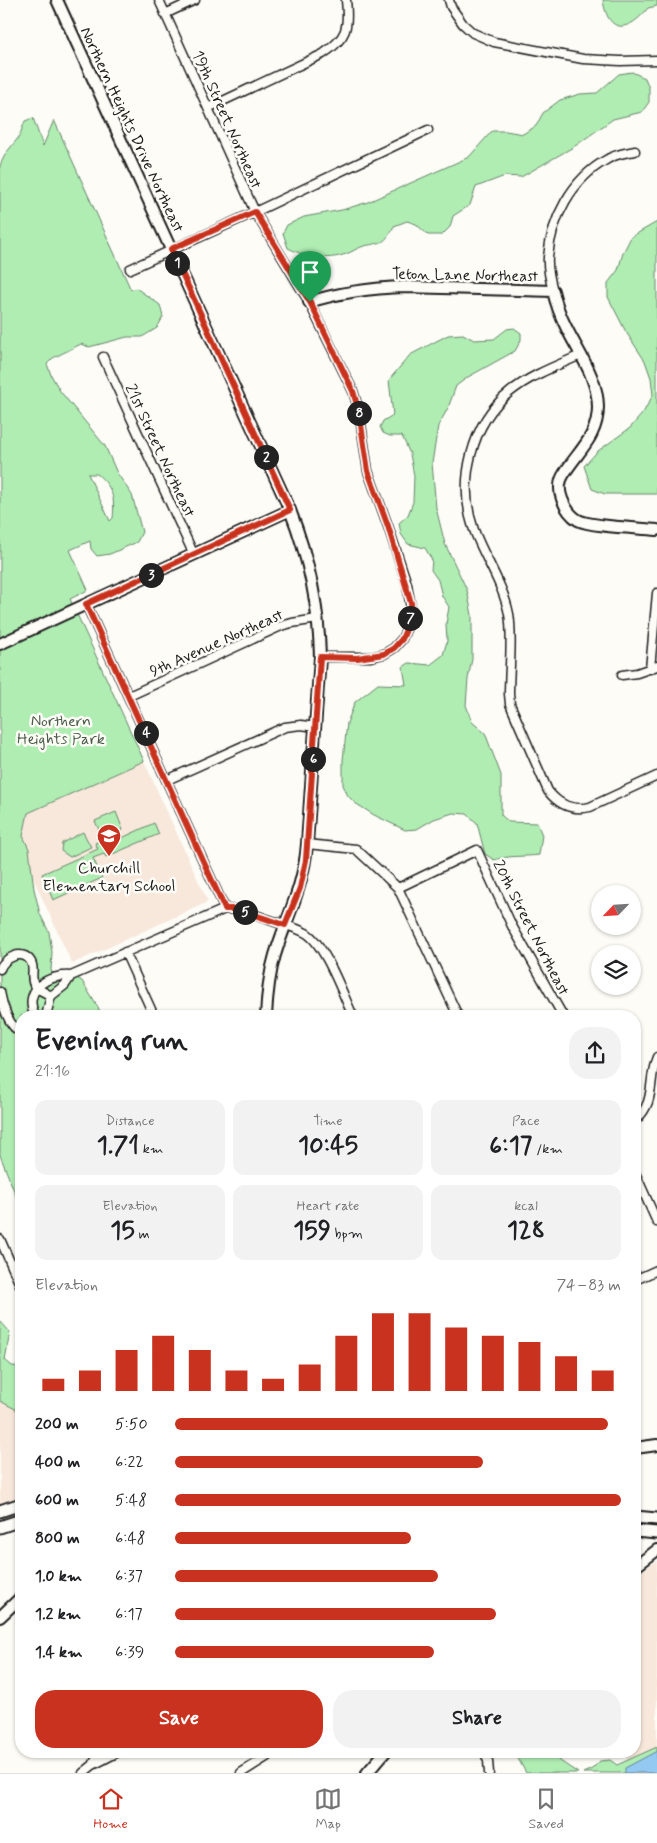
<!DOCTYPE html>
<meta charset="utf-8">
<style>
:root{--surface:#fff;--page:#f2f2f2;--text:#202124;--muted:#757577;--line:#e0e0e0;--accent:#c8321e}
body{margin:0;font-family:Mynerve,sans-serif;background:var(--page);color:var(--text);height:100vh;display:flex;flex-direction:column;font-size:19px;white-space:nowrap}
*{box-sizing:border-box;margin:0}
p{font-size:16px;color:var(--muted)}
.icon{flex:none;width:28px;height:28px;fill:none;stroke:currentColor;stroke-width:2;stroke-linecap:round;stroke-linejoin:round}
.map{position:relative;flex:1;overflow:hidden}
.sheet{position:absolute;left:15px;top:1010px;width:626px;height:748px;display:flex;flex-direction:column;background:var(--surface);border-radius:20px;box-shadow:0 1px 4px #0004}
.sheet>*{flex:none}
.needle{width:32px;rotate:245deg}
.buttons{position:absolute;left:591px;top:885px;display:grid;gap:10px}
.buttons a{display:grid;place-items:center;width:50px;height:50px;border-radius:50%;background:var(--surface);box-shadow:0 1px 4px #0004;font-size:25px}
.pin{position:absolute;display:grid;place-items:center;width:42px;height:42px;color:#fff;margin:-51px -21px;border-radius:50% 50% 50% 0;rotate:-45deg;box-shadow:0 0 5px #0007}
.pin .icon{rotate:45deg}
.km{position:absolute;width:25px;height:25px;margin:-12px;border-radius:50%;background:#222;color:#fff;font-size:14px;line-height:25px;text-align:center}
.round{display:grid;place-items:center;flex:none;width:52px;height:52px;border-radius:20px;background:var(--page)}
.overview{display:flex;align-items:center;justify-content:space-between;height:85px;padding:0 20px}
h1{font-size:28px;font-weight:800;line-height:38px}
.stats{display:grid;grid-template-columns:repeat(3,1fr);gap:8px;height:85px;padding:5px 20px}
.stats div{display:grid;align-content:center;border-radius:12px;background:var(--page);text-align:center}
.stats b{font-size:25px;font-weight:800}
.stats small{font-size:14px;font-weight:400}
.stats p{font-size:14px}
.chart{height:140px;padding:10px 20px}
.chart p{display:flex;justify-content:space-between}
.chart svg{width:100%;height:90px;margin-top:5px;stroke:var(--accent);stroke-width:6}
.button{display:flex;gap:10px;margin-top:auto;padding:10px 20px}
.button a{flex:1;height:58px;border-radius:20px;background:var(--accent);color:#fff;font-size:20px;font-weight:800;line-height:58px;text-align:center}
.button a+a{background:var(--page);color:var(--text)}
ul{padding:0 20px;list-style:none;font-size:16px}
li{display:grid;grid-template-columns:80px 60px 1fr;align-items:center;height:38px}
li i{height:12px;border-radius:6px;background:var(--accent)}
.dock{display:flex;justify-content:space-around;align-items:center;height:70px;border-top:1px solid var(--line);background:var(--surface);font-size:14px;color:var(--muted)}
.dock a{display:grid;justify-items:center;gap:2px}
.dock .selected{color:var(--accent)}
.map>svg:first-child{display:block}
</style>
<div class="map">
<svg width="657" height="1773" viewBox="0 0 657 1773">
<rect width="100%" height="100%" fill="#fdfcf7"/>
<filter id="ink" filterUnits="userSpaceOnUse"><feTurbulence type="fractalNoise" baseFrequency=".02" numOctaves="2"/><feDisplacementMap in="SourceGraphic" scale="10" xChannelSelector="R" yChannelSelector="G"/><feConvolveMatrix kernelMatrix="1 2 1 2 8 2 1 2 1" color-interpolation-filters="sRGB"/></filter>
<g filter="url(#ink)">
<path fill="#f8e8dc" d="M144 761 208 902 72 964 33 878 23 836 28 813Z
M0 1401 21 1412V1497L0 1504Z
M657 1561V1747L627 1760 623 1751H635V1575Z"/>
<path fill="#b0edb3" stroke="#668468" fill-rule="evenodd" d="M603 0H657V6L648 8C629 32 608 35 603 0Z
M632 72 645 78 649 88V102L642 112 613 119 575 146 521 177 505 176 476 187 470 205 453 216 450 227 442 235H428L416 224 407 221 394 226C384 245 383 242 364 246 357 248 352 252 346 254 327 261 306 257 288 248L283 233 287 225 304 217 342 210 368 202 469 157 492 131H506L523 134 536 126 543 113 560 100 580 94 597 93 619 74Z
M33 118 43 146 54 120 131 290 136 288 160 305 163 317 157 328 142 337H127L89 347 81 344 53 358 47 364 51 375 60 391 105 446 117 473 132 495 142 532 137 542 110 554 97 556 91 549 90 541 70 550 88 590 70 599 144 761 28 813 23 836 29 849 34 889 40 914 49 932 52 952 51 971 59 977 69 973 82 981 103 1016H21V1203L18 1201 0 1155V165L6 153 19 137 25 121ZM88 474H97C113 487 115 499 113 518L110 521Z
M657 222V494H605L592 489 584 466 598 451 630 428 643 413 653 395 651 378 645 361 626 332 608 297V283L618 270 623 253 631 237Z
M514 328 521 333V340L515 351 468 377 456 386 448 408 438 426 432 463 436 508 445 544 467 590 472 615V659L468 679 466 705 472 722 485 733 501 775V815L509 822 537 823 542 835 539 855C524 857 509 855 494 860L485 854 477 823 467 814 453 813 434 819 417 829 405 830 374 815 355 803 348 796 343 785V760L347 723 355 702 378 684 406 685 403 667 409 663 430 665 443 655 447 641 446 624 449 607 442 596 438 580 431 570 432 560 425 548 408 544 401 534 399 523 408 515 413 502 414 476 410 454 402 436H390L383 433 380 427 383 421 393 415 389 380 410 355 448 335 463 334 474 340 494 339 507 329Z
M116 812 123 830 120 832 122 838 154 823 159 834 106 857 104 854 93 858 102 878 53 900 42 874 98 849 95 843 103 839 95 821Z
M83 832 91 847 70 857 61 851 62 843Z
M0 1321 10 1332 5 1360 12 1366 21 1367V1412L0 1401Z
M657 1747V1773H583L592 1769 600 1761 610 1760 617 1765Z
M514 1751H555L560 1761 578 1773H526Z"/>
<path fill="#94c9f2" stroke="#64849c" d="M657 1751V1773H625V1768Z"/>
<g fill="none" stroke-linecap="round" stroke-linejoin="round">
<defs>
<path id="street" d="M159 0 255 212 309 302 353 391 359 411 368 471 388 526 407 584 412 615 402 639 394 648 384 654 371 657H320
M449 0 451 7 463 24 473 33 494 42 583 59 620 61 657 60
M165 14 195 0
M208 108 323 54C347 38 349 28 346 0
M130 269 255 212 428 130
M553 291C550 280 547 268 548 257 551 219 572 179 606 160 615 154 625 153 635 151
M581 355C556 366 531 375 510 392 471 423 457 483 474 530 485 559 503 584 509 614 513 637 509 670 509 694L510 704 548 791C559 805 572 811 590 807L657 776
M103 357 194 555
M86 604 225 909
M650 669 657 593
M622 675 637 673 657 666
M129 696 281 626 292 623 317 619
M167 780 285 727 301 725 315 727
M307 844 356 849 398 888 458 1016
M398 888 477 850 512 926 563 1016
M125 952 154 1016
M0 969C4 958 23 948 31 962 35 969 30 977 34 985 38 990 45 992 51 996
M0 992C2 1004 9 1028 21 1032
M35 1016C22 990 48 974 71 976L225 909C241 909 255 915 270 920 281 924 295 927 306 933 325 944 343 995 353 1016
M46 1016 51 996 65 985 71 976
M635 1121C657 1101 647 1082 657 1057
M635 1173 657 1222
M0 1239 21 1287
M635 1280 657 1270
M100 1751 93 1765 120 1751
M484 1751 488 1761 489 1773
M83 1773 93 1765
M241 1773 276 1751"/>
<path id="secondary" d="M57 0 290 510C308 556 319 607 320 657L307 844C304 886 287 916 275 955 269 975 267 995 266 1016
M309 302C341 292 372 288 405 287L553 291C556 304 560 315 566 327 578 352 598 378 598 407 598 437 578 451 564 474 559 481 559 491 562 499 565 507 570 515 578 520 591 527 639 528 657 530
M0 644 290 510
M635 1448 657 1445
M635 1567 657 1550
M0 1617 21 1597
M367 1773 386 1751"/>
<path id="primary" d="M0 1511 21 1504
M635 1517 657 1519
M0 1527 21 1520
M635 1531 657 1533"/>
</defs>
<use href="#street" stroke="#1c1c1c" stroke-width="11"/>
<use href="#secondary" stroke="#1c1c1c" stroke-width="14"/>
<use href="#primary" stroke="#1c1c1c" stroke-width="15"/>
<use href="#street" stroke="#fdfcf7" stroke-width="8"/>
<use href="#secondary" stroke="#fdfcf7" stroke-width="10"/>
<use href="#primary" stroke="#fdfcf7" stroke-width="11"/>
</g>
</g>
<g fill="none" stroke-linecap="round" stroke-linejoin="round" filter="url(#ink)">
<defs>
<path id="route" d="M255 212 310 302 353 391 359 412 368 471 388 526 411 603 412 615 402 639 394 648 384 654 357 658 320 657 306 860 300 888 285 925 236 909H225L86 604 290 510 171 249Z"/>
</defs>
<use href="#route" stroke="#fff" stroke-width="10"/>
<use href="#route" stroke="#c8321e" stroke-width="6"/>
</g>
<defs>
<symbol id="school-pin" viewBox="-11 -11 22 30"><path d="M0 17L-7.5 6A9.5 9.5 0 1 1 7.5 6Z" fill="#c8321e" stroke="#fdfcf7"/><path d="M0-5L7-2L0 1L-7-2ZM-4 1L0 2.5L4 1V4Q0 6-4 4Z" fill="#fff"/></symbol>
</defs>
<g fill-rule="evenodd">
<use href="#school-pin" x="95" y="822" width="28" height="38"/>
</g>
<g text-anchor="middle" stroke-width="5" stroke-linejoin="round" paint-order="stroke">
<g font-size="16" fill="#1c1c1c" stroke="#fdfcf7">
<text transform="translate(228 119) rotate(66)" y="6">19th Street Northeast</text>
<text transform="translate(133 129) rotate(65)" y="6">Northern Heights Drive Northeast</text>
<text transform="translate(465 274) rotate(1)" y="6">Teton Lane Northeast</text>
<text transform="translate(161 450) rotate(65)" y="6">21st Street Northeast</text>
<text transform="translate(216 642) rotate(-24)" y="6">9th Avenue Northeast</text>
<text transform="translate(532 927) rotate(63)" y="6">20th Street Northeast</text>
</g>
<g font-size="16" fill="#485b49" stroke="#fdfcf7">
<text x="61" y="726">Northern<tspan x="61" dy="18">Heights Park</tspan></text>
</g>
<g font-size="16" fill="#1c1c1c" stroke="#fdfcf7">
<text x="109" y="873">Churchill<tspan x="109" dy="18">Elementary School</tspan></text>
</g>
</g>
</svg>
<div class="buttons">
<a><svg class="needle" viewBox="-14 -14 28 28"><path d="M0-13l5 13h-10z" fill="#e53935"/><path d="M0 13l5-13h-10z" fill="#757577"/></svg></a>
<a><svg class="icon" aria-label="layers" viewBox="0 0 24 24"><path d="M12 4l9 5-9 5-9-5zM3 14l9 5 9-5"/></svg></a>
</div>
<div class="pin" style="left:310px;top:302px;background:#1e9e55"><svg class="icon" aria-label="arrive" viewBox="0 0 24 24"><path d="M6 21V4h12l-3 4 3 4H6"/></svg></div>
<b class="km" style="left:177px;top:263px">1</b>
<b class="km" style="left:266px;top:457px">2</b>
<b class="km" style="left:151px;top:575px">3</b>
<b class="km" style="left:146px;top:733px">4</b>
<b class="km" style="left:245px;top:912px">5</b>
<b class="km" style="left:313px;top:759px">6</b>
<b class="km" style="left:410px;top:618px">7</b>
<b class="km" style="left:359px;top:413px">8</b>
<section class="sheet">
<div class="overview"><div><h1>Evening run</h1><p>21:16</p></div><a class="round"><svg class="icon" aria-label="share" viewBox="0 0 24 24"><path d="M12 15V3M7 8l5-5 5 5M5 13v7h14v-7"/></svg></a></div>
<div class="stats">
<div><p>Distance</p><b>1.71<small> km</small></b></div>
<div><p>Time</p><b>10:45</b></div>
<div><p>Pace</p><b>6:17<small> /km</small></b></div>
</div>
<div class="stats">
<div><p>Elevation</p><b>15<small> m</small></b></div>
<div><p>Heart rate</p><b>159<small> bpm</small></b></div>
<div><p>kcal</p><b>128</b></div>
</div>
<div class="chart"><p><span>Elevation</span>74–83 m</p>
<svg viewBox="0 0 160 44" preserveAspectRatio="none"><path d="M5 44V38M15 44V34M25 44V24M35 44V17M45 44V24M55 44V34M65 44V38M75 44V31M85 44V17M95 44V6M105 44V6M115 44V13M125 44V17M135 44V20M145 44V27M155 44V34"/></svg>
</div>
<ul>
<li><b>200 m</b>5:50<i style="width:97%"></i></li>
<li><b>400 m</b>6:22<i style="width:69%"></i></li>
<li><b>600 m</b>5:48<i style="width:100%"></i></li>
<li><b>800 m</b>6:48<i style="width:53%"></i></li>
<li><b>1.0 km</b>6:37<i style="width:59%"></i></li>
<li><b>1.2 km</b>6:17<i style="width:72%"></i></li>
<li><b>1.4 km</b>6:39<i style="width:58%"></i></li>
</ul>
<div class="button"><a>Save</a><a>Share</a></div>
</section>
</div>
<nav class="dock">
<a class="selected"><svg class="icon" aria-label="home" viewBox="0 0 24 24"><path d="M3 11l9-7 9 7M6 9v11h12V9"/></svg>Home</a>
<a><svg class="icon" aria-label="map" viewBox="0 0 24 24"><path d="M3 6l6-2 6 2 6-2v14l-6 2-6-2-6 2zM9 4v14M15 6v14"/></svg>Map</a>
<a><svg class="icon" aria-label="saved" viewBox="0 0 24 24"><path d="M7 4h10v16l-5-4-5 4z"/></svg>Saved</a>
</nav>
